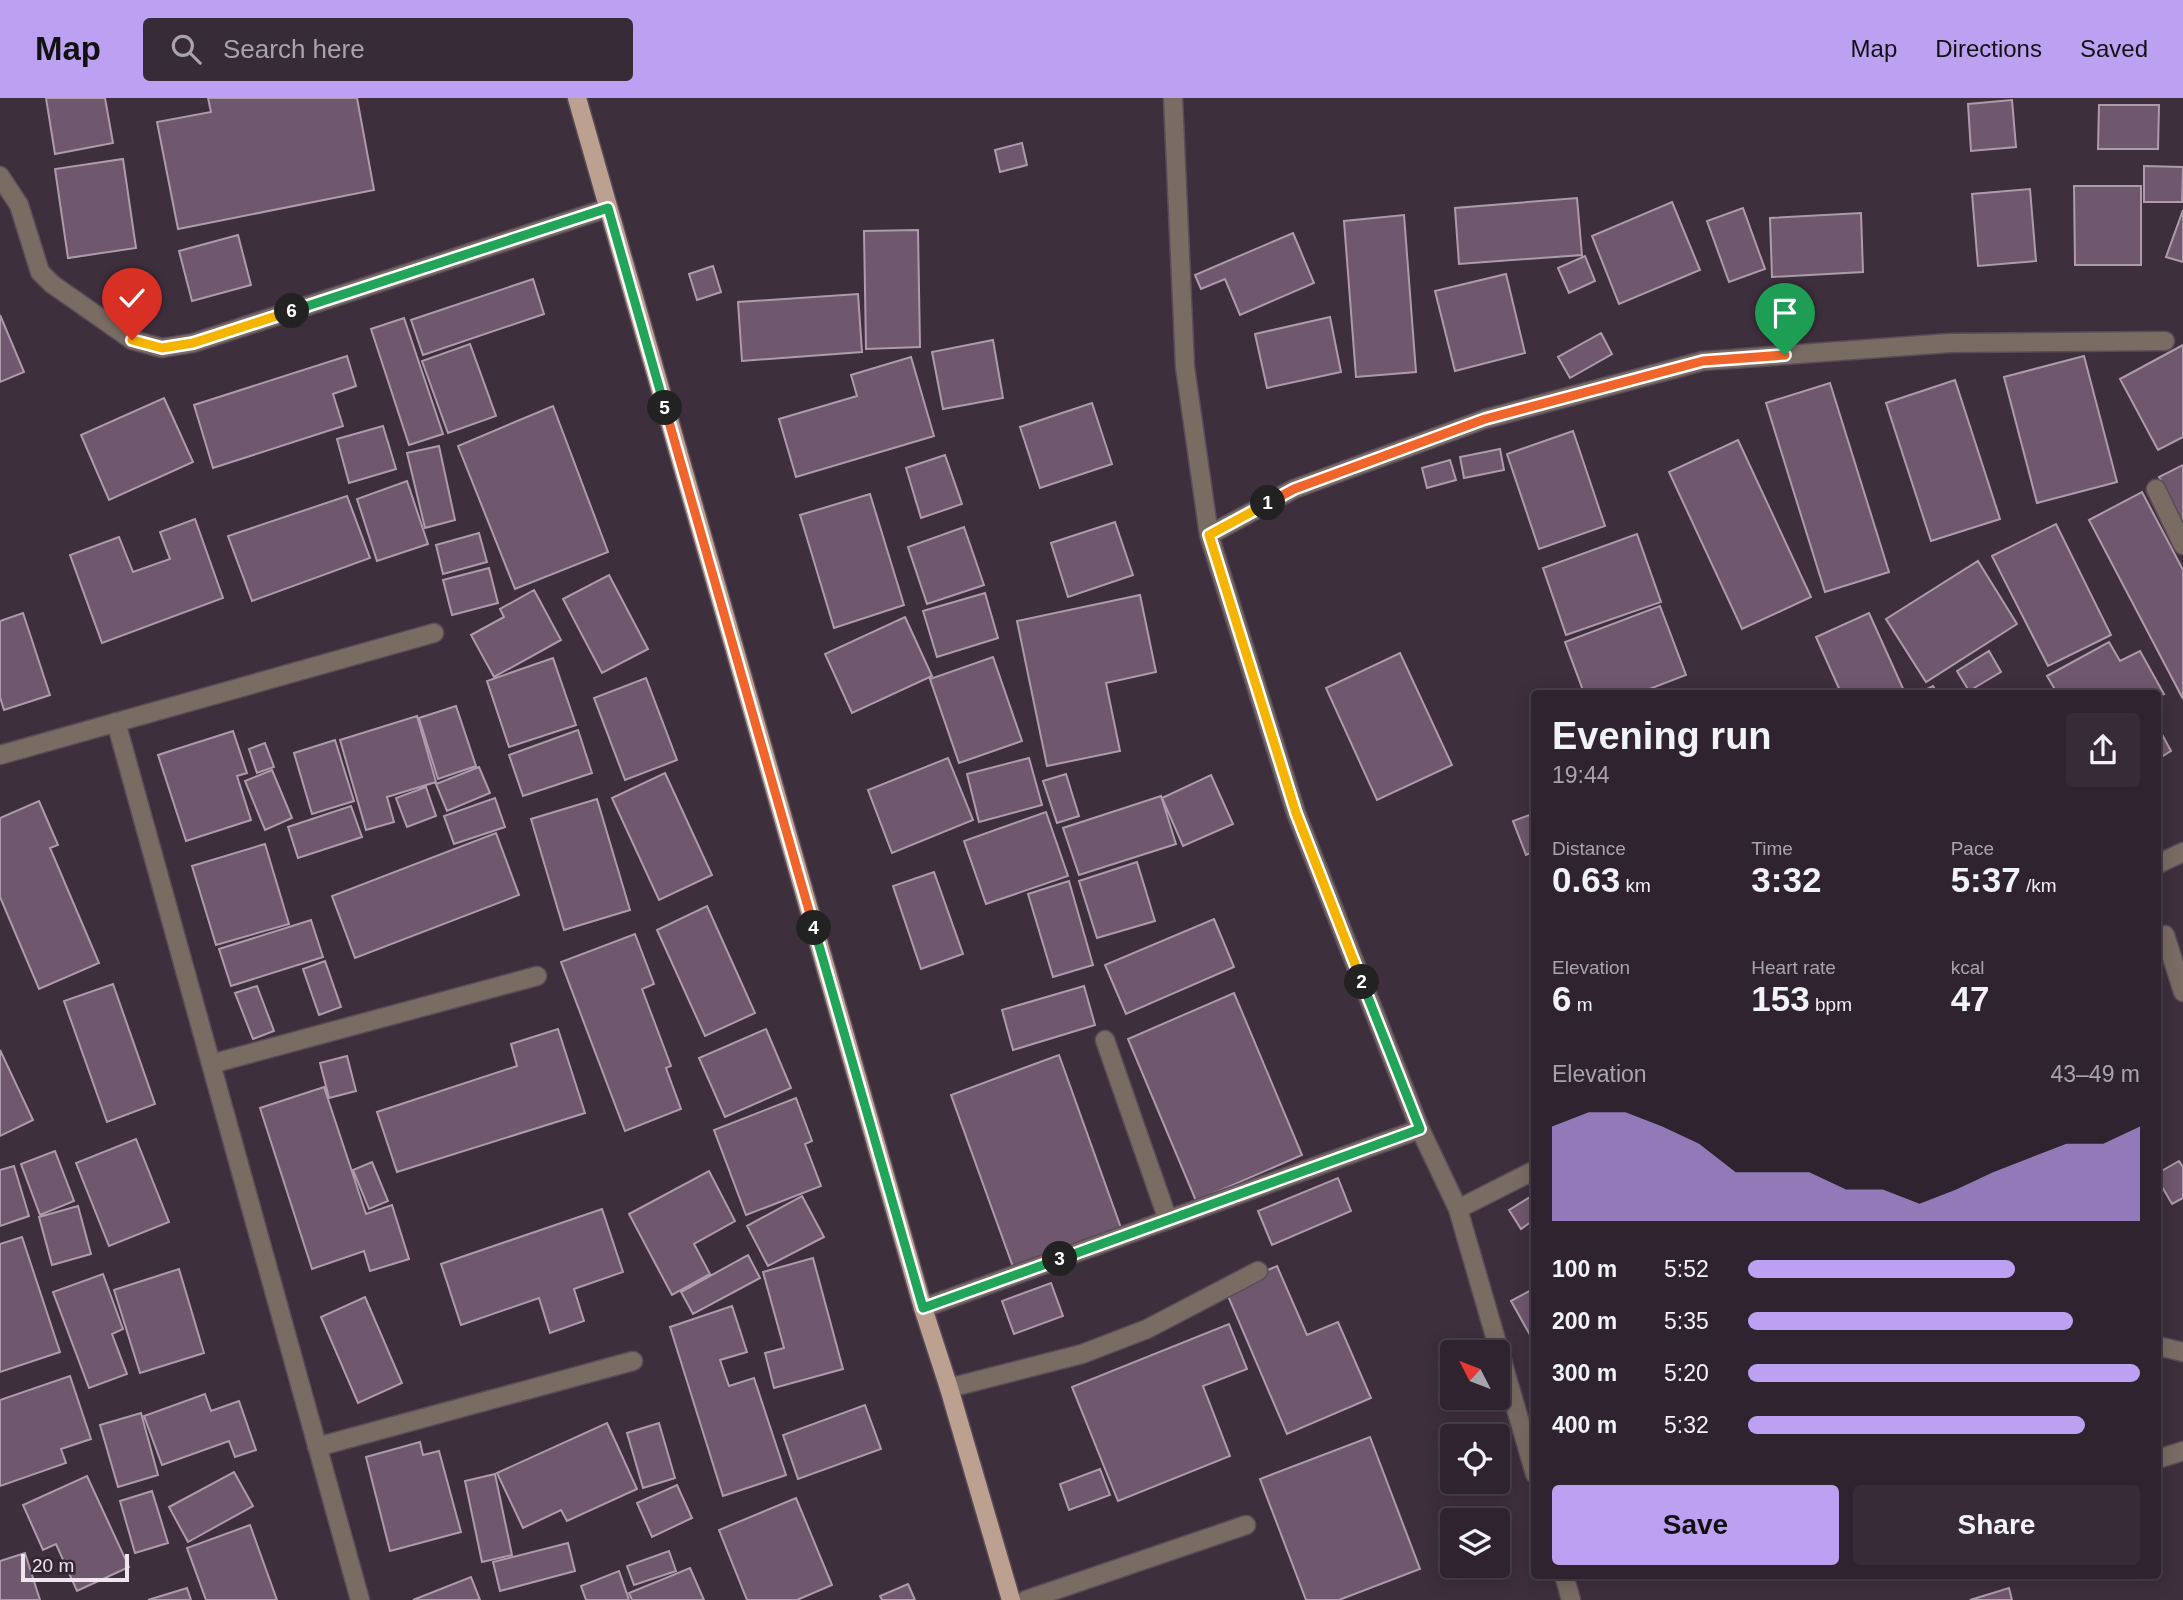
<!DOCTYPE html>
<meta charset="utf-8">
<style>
:root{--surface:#2e232e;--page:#362b36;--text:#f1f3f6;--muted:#a7a4aa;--line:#49404a;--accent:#bca0f2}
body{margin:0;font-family:Helvetica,sans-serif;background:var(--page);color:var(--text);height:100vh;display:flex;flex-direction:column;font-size:26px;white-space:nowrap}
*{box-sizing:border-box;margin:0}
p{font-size:23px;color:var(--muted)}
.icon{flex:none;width:38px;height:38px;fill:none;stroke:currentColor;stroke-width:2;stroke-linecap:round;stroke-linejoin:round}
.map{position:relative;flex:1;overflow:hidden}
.drawer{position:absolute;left:1531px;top:592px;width:630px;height:889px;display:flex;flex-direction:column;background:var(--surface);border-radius:7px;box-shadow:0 4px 18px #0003,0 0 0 2px var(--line)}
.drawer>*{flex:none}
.needle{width:46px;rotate:312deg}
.tools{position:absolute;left:1440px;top:1242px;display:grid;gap:14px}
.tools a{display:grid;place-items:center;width:70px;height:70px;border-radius:7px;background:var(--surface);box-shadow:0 4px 18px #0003,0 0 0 2px var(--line);font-size:35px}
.scale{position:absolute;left:21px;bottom:18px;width:108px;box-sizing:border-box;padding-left:7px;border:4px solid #efe5ee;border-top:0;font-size:19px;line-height:24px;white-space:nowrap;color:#efe5ee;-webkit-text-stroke:5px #342533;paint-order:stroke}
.pin{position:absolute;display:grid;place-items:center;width:60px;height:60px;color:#fff;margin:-72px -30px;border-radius:50% 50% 50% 0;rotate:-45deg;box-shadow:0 0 7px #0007}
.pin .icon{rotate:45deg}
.km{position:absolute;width:35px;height:35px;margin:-18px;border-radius:50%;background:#222;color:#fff;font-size:19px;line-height:35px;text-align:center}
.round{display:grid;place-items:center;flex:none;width:74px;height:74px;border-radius:7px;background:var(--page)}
.head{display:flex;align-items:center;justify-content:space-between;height:119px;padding:0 21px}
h1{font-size:38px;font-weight:600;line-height:52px}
.figures{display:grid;grid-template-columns:repeat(3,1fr);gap:10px;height:119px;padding:7px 21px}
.figures div{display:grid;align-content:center}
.figures b{font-size:35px;font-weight:600}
.figures small{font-size:19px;font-weight:400}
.figures p{font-size:19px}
.chart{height:196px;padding:14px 21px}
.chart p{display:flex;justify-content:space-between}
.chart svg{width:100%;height:126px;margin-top:7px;fill:var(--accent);opacity:.7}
.action{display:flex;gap:14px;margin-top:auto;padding:14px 21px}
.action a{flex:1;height:80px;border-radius:7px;background:var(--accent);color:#111;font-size:28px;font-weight:600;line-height:80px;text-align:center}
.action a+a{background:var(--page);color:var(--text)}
ul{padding:0 21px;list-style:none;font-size:23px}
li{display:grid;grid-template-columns:112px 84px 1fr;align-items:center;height:52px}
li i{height:18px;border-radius:9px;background:var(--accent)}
header{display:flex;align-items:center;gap:42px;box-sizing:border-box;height:98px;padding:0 35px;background:var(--accent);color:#111}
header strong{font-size:33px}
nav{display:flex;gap:38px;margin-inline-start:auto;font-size:24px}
.search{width:490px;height:63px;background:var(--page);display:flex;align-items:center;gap:18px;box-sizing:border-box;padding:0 24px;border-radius:7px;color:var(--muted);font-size:26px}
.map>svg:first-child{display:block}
</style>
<header>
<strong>Map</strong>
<div class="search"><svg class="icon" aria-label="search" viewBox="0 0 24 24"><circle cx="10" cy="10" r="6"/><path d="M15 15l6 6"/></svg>Search here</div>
<nav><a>Map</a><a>Directions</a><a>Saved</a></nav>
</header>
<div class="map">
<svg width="2183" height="1502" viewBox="0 0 2183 1502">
<rect width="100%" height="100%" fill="#3e2f3d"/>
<path fill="#6f576e" stroke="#ad9bac" stroke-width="2" d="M46 0H105L113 45 55 56Z
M208 0H357L374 92 178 131 157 24 211 14Z
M2012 2 2016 49 1971 53 1968 6Z
M2099 7H2159L2158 51H2098Z
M1022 45 1027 67 1000 74 995 52Z
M123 61 136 150 68 160 55 71Z
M2144 68 2183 69 2182 104H2144Z
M2074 88H2141V167H2075Z
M2030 91 2036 163 1978 168 1972 96Z
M1577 100 1582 157 1459 166 1455 110Z
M1672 104 1700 172 1619 206 1592 138Z
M1743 110 1765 171 1729 184 1707 123Z
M2183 112V164L2166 159Z
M1861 115 1863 174 1772 179 1770 120Z
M1404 117 1416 274 1356 279 1344 123Z
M918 132 920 249 866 251 864 133Z
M1293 135 1314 185 1240 217 1225 181 1201 191 1195 177Z
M238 137 251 187 192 203 179 153Z
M1585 158 1595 183 1569 195 1558 170Z
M713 168 721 194 697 202 689 176Z
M1506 176 1525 255 1455 273 1435 193Z
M533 181 544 216 423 257 411 222Z
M858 196 862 254 742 263 738 204Z
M0 217 24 274 0 284Z
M1330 219 1341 274 1267 290 1255 236Z
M404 220 443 336 409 347 371 231Z
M1601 235 1612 256 1570 280 1558 259Z
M993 242 1003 300 943 311 932 254Z
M470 246 496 318 448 335 422 263Z
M2183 247V339L2158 352 2120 281Z
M347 258 356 288 333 296 343 328 213 370 194 307Z
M2084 258 2117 384 2037 405 2004 279Z
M911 259 934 338 796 379 779 321 857 298 851 277Z
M1955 282 2000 421 1931 443 1886 305Z
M1830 285 1889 474 1825 494 1766 305Z
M164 300 193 364 109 402 81 337Z
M1092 305 1112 366 1040 390 1020 329Z
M553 308 608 454 515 491 458 348Z
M383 328 396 371 349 385 337 341Z
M1573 333 1605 428 1539 451 1507 356Z
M1738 342 1811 499 1742 531 1669 374Z
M439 348 455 422 425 430 407 355Z
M1500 351 1504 372 1464 380 1460 359Z
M945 357 962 406 921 420 906 370Z
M1450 362 1456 382 1427 390 1422 370Z
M2183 367V428L2159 379Z
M407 383 428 446 377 463 357 401Z
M2142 394 2183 472V601L2089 422Z
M870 396 904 507 834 530 800 417Z
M347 398 370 460 252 503 228 438Z
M195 421 223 500 102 545 70 457 119 439 133 474 170 461 160 434Z
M1115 424 1133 477 1068 499 1051 445Z
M2056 426 2111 537 2048 568 1992 458Z
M964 429 984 487 927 506 908 449Z
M479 435 487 464 443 476 436 447Z
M1637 436 1661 504 1566 537 1543 470Z
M1978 463 2017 526 1926 584 1886 521Z
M489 470 498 505 452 517 443 482Z
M609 477 648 551 602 575 563 501Z
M534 492 561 542 494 579 471 537 504 519 500 511Z
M985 495 998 540 937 559 923 513Z
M1140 497 1156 574 1106 585 1120 653 1047 668 1017 523Z
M1660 508 1686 577 1639 595H1584L1565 544Z
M23 515 50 597 4 612 0 599V523Z
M1869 515 1905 595H1841L1816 539Z
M905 519 932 578 852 615 825 556Z
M2109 544 2120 563 2140 553 2164 596 2158 599V595H2057L2047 578Z
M1989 553 2001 574 1969 593 1957 573Z
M1400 555 1452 667 1377 702 1326 590Z
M993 559 1022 643 959 665 930 581Z
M553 560 576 627 509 649 487 583Z
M646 580 677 662 625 682 594 600Z
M1933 588 1937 595H1919Z
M456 608 476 668 438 681 419 620Z
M417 618 436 684 387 699 394 724 366 732 340 642Z
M2158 629 2171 653 2158 661Z
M578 632 592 675 523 698 509 657Z
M233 633 247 675 237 678 251 722 186 743 158 657Z
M335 642 354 703 312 716 294 655Z
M265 645 274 669 257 675 249 651Z
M948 660 973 722 892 755 868 692Z
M1029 660 1042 707 979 724 967 676Z
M479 669 490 695 447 713 436 686Z
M272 672 292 720 265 732 245 683Z
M665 675 712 777 659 802 612 700Z
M1066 676 1079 718 1057 725 1043 683Z
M1211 677 1233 726 1183 748 1162 700Z
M426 689 436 718 407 729 396 700Z
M1161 698 1176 746 1079 777 1063 730Z
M495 700 505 729 454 746 444 718Z
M597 701 630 812 564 832 531 721Z
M39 703 58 747 50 750 99 865 39 891 0 799V720Z
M351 708 362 739 298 760 288 729Z
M1046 714 1068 778 986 806 964 743Z
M1535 715V753L1526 757 1513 723Z
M496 735 519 797 355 860 332 798Z
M265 746 289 826 216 847 192 768Z
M1137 764 1155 823 1097 840 1079 783Z
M934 774 963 856 921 871 893 788Z
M1069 783 1093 867 1053 879 1028 796Z
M707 808 755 915 705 938 657 832Z
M1214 821 1234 869 1126 916 1105 867Z
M311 822 323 859 231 888 219 851Z
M635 836 654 886 642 891 671 968 666 970 681 1011 625 1033 561 864Z
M325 863 341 909 319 917 303 871Z
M113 886 155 1006 107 1024 64 903Z
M257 888 274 933 253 941 235 895Z
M1084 888 1095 927 1013 952 1002 912Z
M1234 895 1302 1057 1196 1103 1128 941Z
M558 931 585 1015 397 1074 377 1014 517 968 511 946Z
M766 931 791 990 725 1019 699 960Z
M0 952 33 1022 0 1038Z
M1059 957 1121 1130 1013 1169 951 997Z
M347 958 356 993 329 1000 320 965Z
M324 989 366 1116 392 1107 409 1161 370 1173 364 1153 312 1171 260 1010Z
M796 1000 812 1043 805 1046 821 1088 746 1117 714 1032Z
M136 1041 169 1124 109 1148 76 1065Z
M55 1053 74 1103 40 1117 21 1066Z
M2179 1063 2183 1069V1100L2172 1106 2158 1082V1075Z
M372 1064 388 1103 369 1111 353 1072Z
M14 1068 29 1118 0 1128V1072Z
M709 1073 735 1123 694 1146 710 1176 672 1197 629 1116Z
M1338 1080 1351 1113 1272 1147 1258 1113Z
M802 1098 824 1139 768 1168 747 1128Z
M1530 1099 1535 1106V1121L1521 1131 1509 1112Z
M78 1108 91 1156 52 1167 39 1119Z
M602 1111 623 1174 574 1191 584 1223 550 1235 539 1200 461 1227 441 1166Z
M22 1139 60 1254 0 1274V1146Z
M748 1157 760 1180 693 1216 681 1194Z
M813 1160 843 1271 774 1290 765 1255 784 1250 763 1174Z
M1277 1168 1307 1237 1338 1224 1371 1300 1287 1336 1225 1191Z
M179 1171 204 1255 140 1275 114 1192Z
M103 1176 123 1231 112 1236 127 1276 89 1290 53 1194Z
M1051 1185 1063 1218 1014 1236 1002 1203Z
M1535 1190V1246L1511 1203Z
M365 1199 402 1285 358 1305 321 1219Z
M732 1208 747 1254 720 1262 729 1288 754 1280 786 1377 723 1398 670 1229Z
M1229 1226 1247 1271 1203 1288 1230 1358 1118 1403 1072 1289Z
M70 1278 91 1341 61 1351 66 1365 0 1388V1302Z
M205 1296 211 1313 239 1303 256 1352 235 1359 229 1343 162 1367 144 1318Z
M865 1307 881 1351 798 1381 783 1337Z
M141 1315 158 1377 118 1389 100 1327Z
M607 1325 637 1391 567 1423 561 1412 523 1430 497 1375Z
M659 1325 675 1380 643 1390 627 1335Z
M1370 1339 1420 1471 1339 1502H1306L1260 1381Z
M420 1344 423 1357 439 1353 461 1434 390 1453 366 1359Z
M1100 1371 1110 1397 1069 1412 1060 1386Z
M234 1374 253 1408 188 1444 169 1409Z
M495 1376 512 1457 482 1464 465 1383Z
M87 1378 129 1469 77 1493 56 1446 43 1452 23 1407Z
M677 1387 692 1420 652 1439 637 1405Z
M152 1393 168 1445 135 1455 120 1403Z
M796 1400 832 1487 797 1502H747L719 1432Z
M250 1427 277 1502H206L187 1450Z
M568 1445 575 1473 500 1493 493 1464Z
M669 1453 676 1473 634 1487 627 1468Z
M25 1455 40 1502H0V1463Z
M690 1470 704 1502H632L629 1495Z
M619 1473 629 1502H586L581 1488Z
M471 1479 480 1502H413Z
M908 1486 915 1502H882L880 1498Z
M187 1490 191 1502H148Z
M2009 1490 2012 1502H1970Z"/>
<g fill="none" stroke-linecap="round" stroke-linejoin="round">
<defs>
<path id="minor" d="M1173 0 1185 269 1209 437
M0 78 19 107 40 174 52 186 132 242 162 250 193 245 608 110
M2156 391 2183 447
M116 624 360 1502
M0 657 434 535
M2158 766 2183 754
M2165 837 2183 894
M1105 942 1168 1122
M211 966 537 878
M1458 1111 1535 1072
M923 1210 1420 1031
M2158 1248 2183 1254
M949 1290 1082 1256 1147 1231 1258 1173
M317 1349 633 1263
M2158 1361 2183 1353
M1535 1376 1458 1111 1420 1031 1296 715 1209 437 1294 391 1485 321 1703 263 1950 245 2165 243
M1564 1477 1571 1502
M1026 1502 1246 1427"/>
<path id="major" d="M577 0 923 1210 949 1290 1011 1502"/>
</defs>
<use href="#minor" stroke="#5a4c59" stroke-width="21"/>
<use href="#major" stroke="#5a4c59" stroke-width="21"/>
<use href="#minor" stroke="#796c63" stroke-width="18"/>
<use href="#major" stroke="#bca190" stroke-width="18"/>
</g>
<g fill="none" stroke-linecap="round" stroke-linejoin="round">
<defs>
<path id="split-1" d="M1268 405 1294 391 1485 321 1703 263 1785 257"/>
<path id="split-2" d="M1268 405 1209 437 1296 715 1362 884"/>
<path id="split-3" d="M1060 1161 1420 1031 1362 884"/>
<path id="split-4" d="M814 830 923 1210 1060 1161"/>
<path id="split-5" d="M665 310 814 830"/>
<path id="split-6" d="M292 213 608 110 665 310"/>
<path id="split-7" d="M132 242 162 250 193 245 292 213"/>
</defs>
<use href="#split-1" stroke="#fff" stroke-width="14"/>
<use href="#split-2" stroke="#fff" stroke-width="14"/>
<use href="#split-3" stroke="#fff" stroke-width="14"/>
<use href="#split-4" stroke="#fff" stroke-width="14"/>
<use href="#split-5" stroke="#fff" stroke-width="14"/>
<use href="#split-6" stroke="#fff" stroke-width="14"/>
<use href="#split-7" stroke="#fff" stroke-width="14"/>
<use href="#split-1" stroke="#f0652b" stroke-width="9"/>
<use href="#split-2" stroke="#f5b400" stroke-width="9"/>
<use href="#split-3" stroke="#22a559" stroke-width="9"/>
<use href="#split-4" stroke="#22a559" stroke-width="9"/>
<use href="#split-5" stroke="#f0652b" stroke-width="9"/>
<use href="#split-6" stroke="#22a559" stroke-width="9"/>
<use href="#split-7" stroke="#f5b400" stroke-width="9"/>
</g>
</svg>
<div class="tools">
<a><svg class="needle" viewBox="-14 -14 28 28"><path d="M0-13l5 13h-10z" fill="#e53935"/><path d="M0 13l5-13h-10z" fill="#a7a4aa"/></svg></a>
<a><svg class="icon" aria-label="locate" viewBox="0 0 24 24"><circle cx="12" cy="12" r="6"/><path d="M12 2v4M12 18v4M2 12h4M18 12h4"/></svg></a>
<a><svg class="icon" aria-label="layers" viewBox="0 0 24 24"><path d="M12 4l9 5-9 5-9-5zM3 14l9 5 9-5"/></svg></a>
</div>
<div class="scale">20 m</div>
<div class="pin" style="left:1785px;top:257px;background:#1e9e55"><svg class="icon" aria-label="arrive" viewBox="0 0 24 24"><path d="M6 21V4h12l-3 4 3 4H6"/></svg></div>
<div class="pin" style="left:132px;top:242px;background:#d93025"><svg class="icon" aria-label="check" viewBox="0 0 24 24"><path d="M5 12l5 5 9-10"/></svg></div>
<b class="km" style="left:1268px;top:405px">1</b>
<b class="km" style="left:1362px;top:884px">2</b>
<b class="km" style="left:1060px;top:1161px">3</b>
<b class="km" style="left:814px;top:830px">4</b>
<b class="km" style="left:665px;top:310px">5</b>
<b class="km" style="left:292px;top:213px">6</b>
<section class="drawer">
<div class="head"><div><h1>Evening run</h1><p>19:44</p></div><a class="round"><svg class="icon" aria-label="share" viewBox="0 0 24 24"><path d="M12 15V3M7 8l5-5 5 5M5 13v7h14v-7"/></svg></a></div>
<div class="figures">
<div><p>Distance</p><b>0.63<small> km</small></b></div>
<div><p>Time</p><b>3:32</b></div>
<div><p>Pace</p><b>5:37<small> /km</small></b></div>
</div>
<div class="figures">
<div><p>Elevation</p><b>6<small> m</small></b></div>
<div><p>Heart rate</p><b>153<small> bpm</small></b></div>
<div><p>kcal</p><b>47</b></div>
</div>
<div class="chart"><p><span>Elevation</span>43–49 m</p>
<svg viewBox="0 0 160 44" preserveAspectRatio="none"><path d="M0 44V11L10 6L20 6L30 11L40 17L50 27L60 27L70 27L80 33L90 33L100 38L110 33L120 27L130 22L140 17L150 17L160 11V44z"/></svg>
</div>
<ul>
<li><b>100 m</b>5:52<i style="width:68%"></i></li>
<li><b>200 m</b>5:35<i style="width:83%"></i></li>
<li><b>300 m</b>5:20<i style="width:100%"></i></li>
<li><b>400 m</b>5:32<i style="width:86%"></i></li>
</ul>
<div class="action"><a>Save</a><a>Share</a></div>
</section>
</div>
